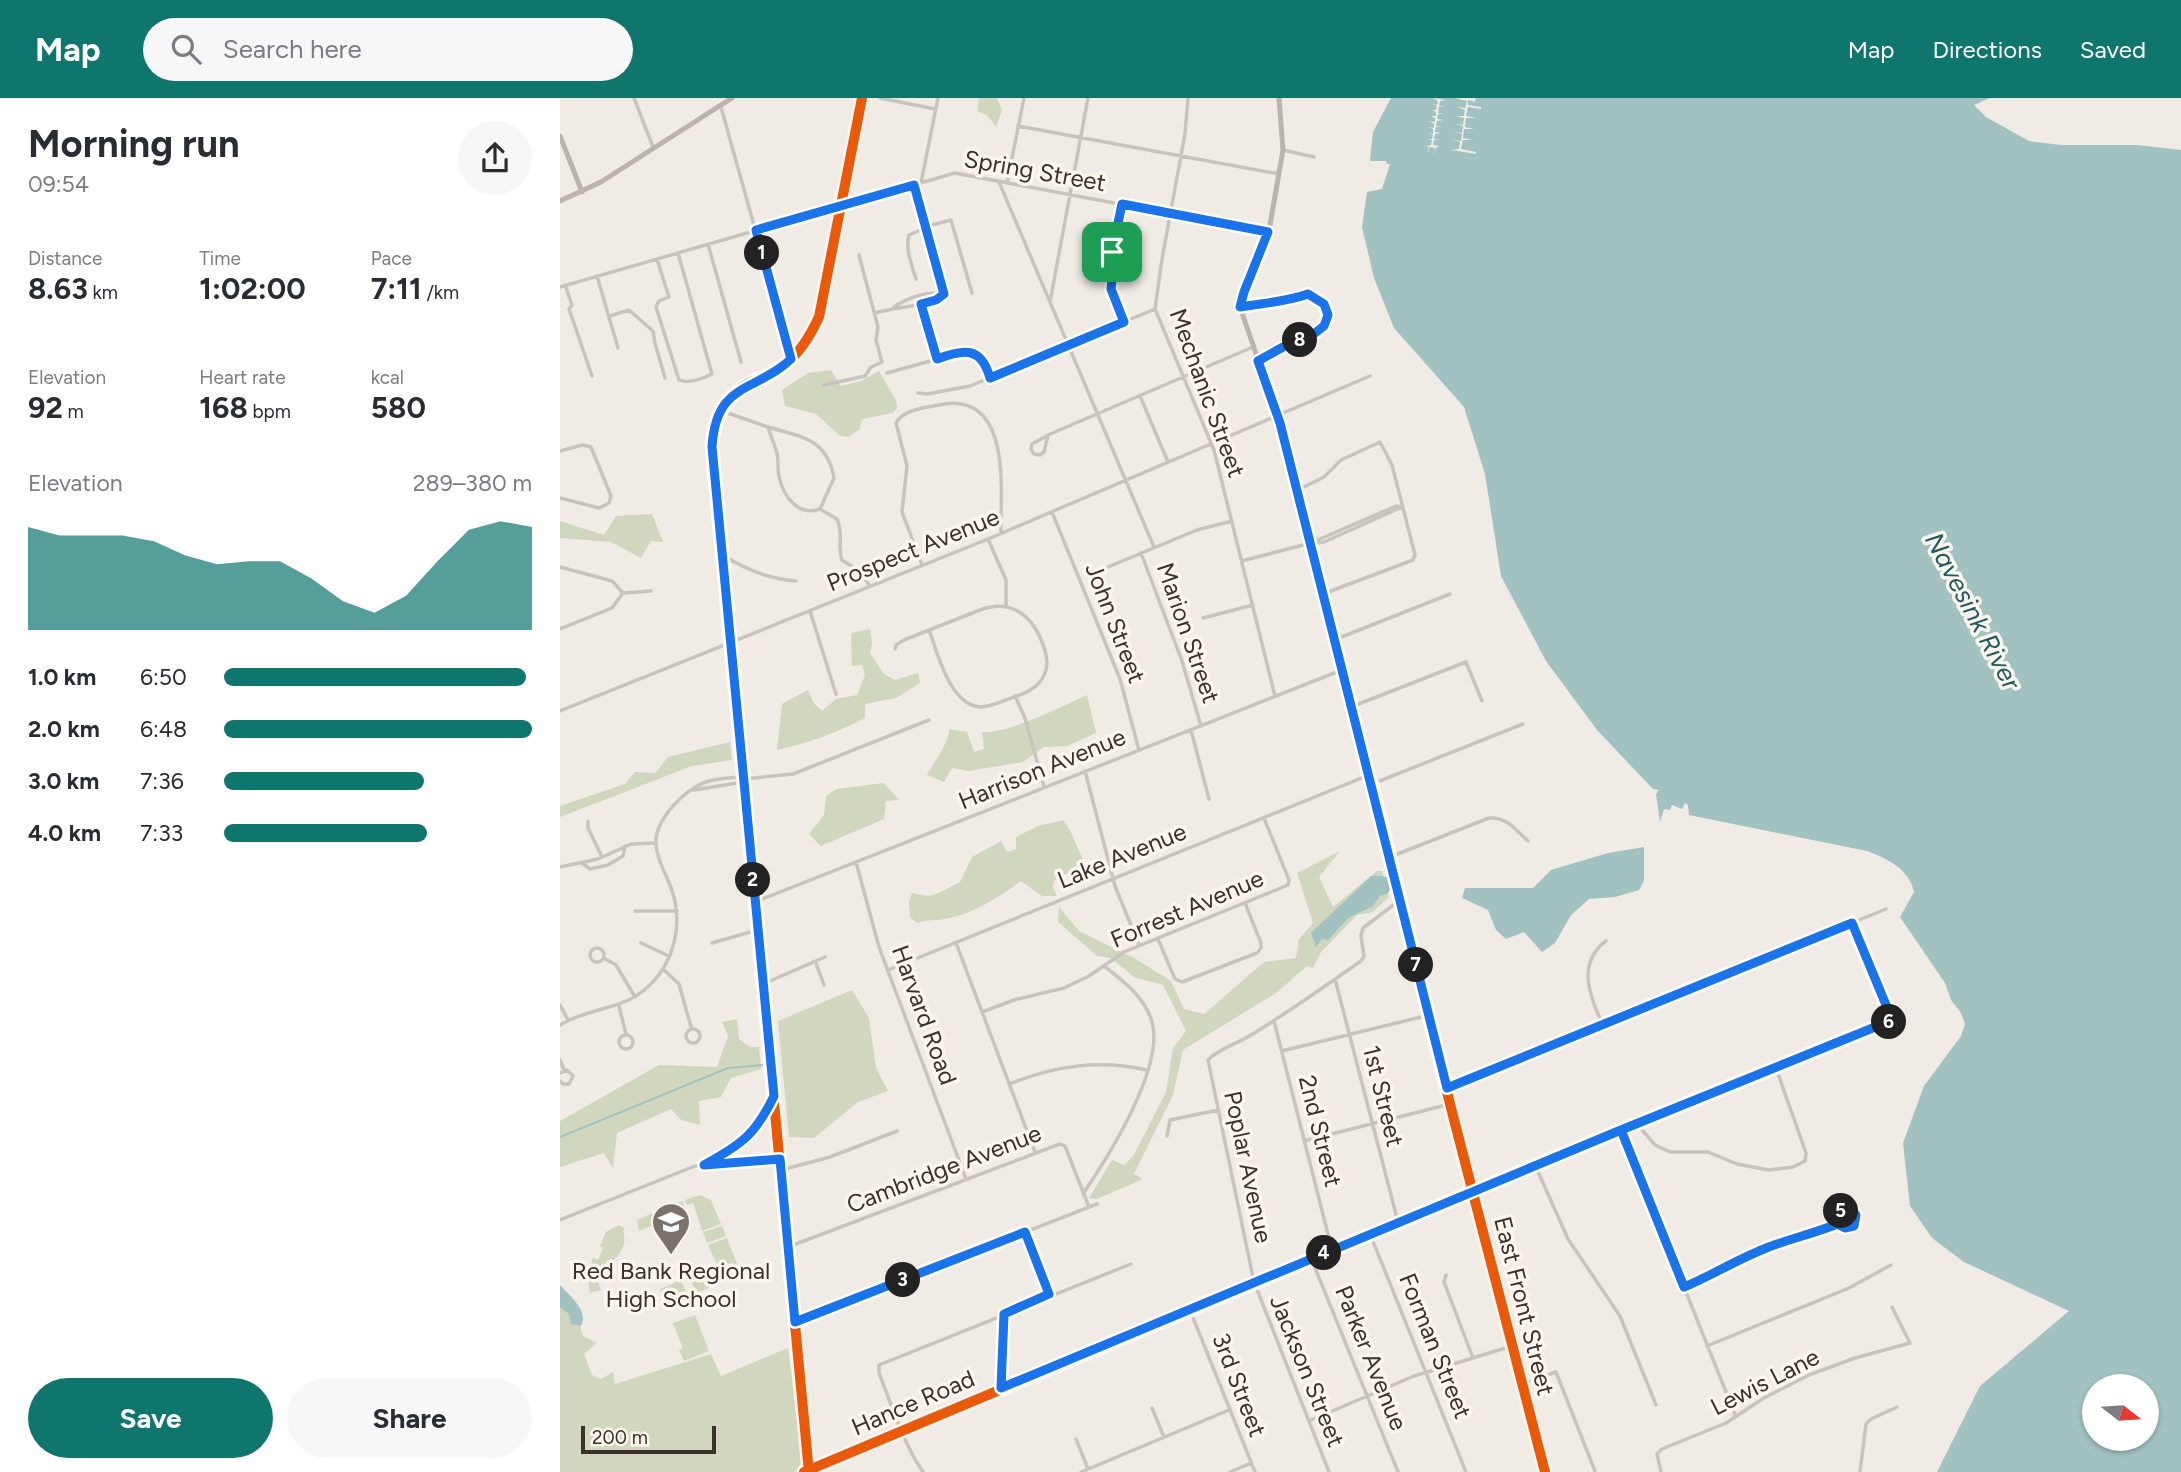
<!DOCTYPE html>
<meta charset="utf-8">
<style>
:root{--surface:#fff;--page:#f7f7f7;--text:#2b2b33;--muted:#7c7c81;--accent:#0f766e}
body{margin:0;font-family:Figtree,sans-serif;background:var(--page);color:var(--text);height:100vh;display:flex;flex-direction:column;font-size:26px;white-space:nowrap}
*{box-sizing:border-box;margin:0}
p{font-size:23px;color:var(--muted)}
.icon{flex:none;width:38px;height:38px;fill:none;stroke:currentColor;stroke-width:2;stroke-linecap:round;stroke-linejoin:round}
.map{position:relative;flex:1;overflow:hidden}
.drawer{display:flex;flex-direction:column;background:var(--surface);width:560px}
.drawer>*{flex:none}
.needle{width:46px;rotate:107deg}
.fabs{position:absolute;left:1522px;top:1276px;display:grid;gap:14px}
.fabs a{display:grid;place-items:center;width:77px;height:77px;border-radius:50%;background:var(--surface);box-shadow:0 2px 5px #0004;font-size:35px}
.scale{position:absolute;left:21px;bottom:18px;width:135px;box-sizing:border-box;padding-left:7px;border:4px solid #3b302b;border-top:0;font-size:19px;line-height:24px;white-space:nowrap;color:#3b302b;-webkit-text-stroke:5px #fbf5ee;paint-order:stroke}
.pin{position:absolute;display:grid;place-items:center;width:60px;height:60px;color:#fff;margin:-30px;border-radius:14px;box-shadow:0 4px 10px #0006}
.km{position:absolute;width:35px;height:35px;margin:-18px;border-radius:50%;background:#222;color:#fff;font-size:19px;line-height:35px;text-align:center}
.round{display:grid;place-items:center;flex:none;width:74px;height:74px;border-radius:37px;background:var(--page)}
.summary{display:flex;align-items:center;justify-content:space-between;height:119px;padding:0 28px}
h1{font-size:38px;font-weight:700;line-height:52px}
.figures{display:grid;grid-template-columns:repeat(3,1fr);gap:10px;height:119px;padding:7px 28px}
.figures div{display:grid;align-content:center}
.figures b{font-size:30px;font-weight:700}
.figures small{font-size:19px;font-weight:400}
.figures p{font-size:19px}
.chart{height:196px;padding:14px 28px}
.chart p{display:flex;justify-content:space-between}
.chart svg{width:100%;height:126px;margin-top:7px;fill:var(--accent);opacity:.7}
.button{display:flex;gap:14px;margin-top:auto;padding:14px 28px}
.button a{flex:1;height:80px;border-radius:42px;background:var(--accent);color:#fff;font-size:28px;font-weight:700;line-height:80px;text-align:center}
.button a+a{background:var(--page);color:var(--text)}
ul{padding:0 28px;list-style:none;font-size:23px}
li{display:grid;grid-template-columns:112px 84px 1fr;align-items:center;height:52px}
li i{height:18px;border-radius:9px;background:var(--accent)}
header{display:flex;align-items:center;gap:42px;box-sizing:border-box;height:98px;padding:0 35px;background:var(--accent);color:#fff}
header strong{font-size:33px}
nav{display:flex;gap:38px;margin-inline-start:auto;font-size:24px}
.search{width:490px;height:63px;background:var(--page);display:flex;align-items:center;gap:18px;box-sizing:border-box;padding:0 24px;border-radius:38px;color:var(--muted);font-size:26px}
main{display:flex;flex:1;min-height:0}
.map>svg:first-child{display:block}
</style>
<header>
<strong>Map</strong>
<div class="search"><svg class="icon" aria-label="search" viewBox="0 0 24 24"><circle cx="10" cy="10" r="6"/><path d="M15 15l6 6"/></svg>Search here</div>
<nav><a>Map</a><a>Directions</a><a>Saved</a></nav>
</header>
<main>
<section class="drawer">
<div class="summary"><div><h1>Morning run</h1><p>09:54</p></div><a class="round"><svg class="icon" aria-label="share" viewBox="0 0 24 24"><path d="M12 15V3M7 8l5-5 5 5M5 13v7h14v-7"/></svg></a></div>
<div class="figures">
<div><p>Distance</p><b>8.63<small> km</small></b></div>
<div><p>Time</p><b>1:02:00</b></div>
<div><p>Pace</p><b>7:11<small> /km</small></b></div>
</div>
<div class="figures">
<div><p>Elevation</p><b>92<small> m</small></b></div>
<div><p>Heart rate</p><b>168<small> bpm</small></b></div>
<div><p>kcal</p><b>580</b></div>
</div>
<div class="chart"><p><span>Elevation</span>289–380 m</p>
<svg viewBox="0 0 160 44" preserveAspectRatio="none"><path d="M0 44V8L10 11L20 11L30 11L40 13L50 18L60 21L70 20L80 20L90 26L100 34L110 38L120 32L130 20L140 9L150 6L160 8V44z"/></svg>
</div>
<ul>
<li><b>1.0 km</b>6:50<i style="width:98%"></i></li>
<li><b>2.0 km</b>6:48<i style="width:100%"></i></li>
<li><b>3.0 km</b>7:36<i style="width:65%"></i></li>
<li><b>4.0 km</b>7:33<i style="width:66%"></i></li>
</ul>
<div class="button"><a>Save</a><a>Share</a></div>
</section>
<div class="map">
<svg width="1621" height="1374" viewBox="0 0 1621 1374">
<rect width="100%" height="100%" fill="#f0ebe5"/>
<path fill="#d1d6bf" d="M419 0H437L442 12 436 29 428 18 417 13Z
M271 272 281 288 301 283 319 273 336 302 337 310 333 315 302 321 300 331 288 339 280 338 256 316 225 308 222 292 248 275Z
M92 416 103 444 91 443 81 460 51 444 0 440V423L44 437 56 418Z
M310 531 312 545 310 555 324 576 335 582 358 575 360 585 336 600 305 606V620C277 635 248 645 217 652L222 606 248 592 253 604 262 613 276 601 297 597 305 577 302 567 292 568 291 535Z
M527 597 536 635 507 648 484 649 463 664 409 673 392 670 384 684 367 677C377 658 385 652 390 631L407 634 414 654 424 651 422 634C451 635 500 609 527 597Z
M170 644 172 662 132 668 0 719V708L65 686 75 674 95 675 108 659Z
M324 685 339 702 326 703 324 721 261 748 249 736 264 717 266 698 277 691Z
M503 722 510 732 523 762 512 772 494 783 493 790 497 798H482L461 783C439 799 413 816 385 821 375 823 368 821 358 825L350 820 349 804 352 795 368 798 379 795 400 784 412 759 441 743 447 754 456 751V739L478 728Z
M780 753 759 779 773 809 817 773H822L829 799 813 814 797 817 761 854 753 870 747 868 716 895 623 952 613 997 574 1076 583 1081 537 1101 529 1100 552 1062 564 1067 574 1057 606 994 613 950 626 933 603 887 574 879 551 860 537 858 498 824 499 809 519 833 574 860 611 883 624 911 644 916 704 864 736 860 739 841 753 825 737 775Z
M292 892 309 920 316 970 328 993 298 1004 254 1040 229 1039 218 923Z
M177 921 179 941 190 949H199L201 971 171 980 161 999 139 1003 140 1027 121 1022 111 1011 57 1035 53 1070 44 1055 0 1069V1023L99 967 157 969 168 938 162 924Z
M140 1097 151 1102 161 1126 142 1133 133 1105 127 1107 125 1102Z
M123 1103 124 1108 119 1110 120 1114 104 1121 100 1112Z
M97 1113 98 1125 79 1133 77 1122Z
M59 1127 65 1131 63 1132C68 1149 59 1156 49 1168V1175L35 1170 31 1164 33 1160 38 1162 43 1150 40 1148 46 1134Z
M162 1128 166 1138 147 1145 143 1134Z
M167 1140 179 1171 174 1180 161 1185 158 1176 161 1175 148 1147Z
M31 1172 44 1175 36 1180 41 1192 30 1195 28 1181Z
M137 1177 140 1184 155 1178 159 1186 136 1195 130 1180Z
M121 1182 129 1201 123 1202 122 1204 126 1208 124 1211 106 1206 100 1191Z
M0 1190 19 1225 23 1238 37 1245 24 1256 32 1277 41 1281 53 1274 55 1286 151 1256 161 1278 228 1250 243 1371 235 1374H0Z
M135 1217 149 1253 124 1263 119 1252 123 1251 113 1225Z"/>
<path fill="#a1c2c1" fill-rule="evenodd" d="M831 0H1430L1414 7 1426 19 1469 43 1501 47H1577L1621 52V1374H1377L1420 1288 1509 1213 1404 1164 1372 1140 1350 1108 1343 1045 1364 988 1401 938 1405 926 1401 915 1391 902 1385 885 1340 819 1354 794C1349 771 1328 761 1307 753L1129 717 1128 707 1125 705 1122 711 1112 707 1110 712 1104 711 1100 724 1096 696 1099 692 1093 691 1037 632 986 563 941 478 925 376 904 309 834 230 814 180 802 129 807 94 822 91 830 66H827L826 63H810L813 34ZM1535 1288H1587V1340H1535Z
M1084 749V783L1079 792 1055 799 1029 801 1011 817 995 845 982 854 964 834 946 841 936 832 928 812 902 800 905 790H973L991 772 1048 755Z
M811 778H823L828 780 830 791 828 795 820 798 813 808 788 820 768 842 762 841 756 849 751 835Z
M0 1187C10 1198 29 1213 21 1228L11 1226 9 1216 0 1209Z"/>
<path fill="#f0ebe5" d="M873 0 886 2 880 3 879 8 885 9H879L878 15 884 16H878L877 21 883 22 877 23 876 28 882 29H876L875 34 881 35 875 36 874 41 880 42H874L873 47 879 48 876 50 874 57 875 50 870 49 867 56 869 49 866 48 871 47 872 42H867L872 41 873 37 868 35 873 36V31L869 29 874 30V26L870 23 875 24V20L871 18H876V14L872 12H876L877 8 873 6 877 7 878 3Z
M895 0H916L915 4 908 2V7L921 9V11L908 9 906 18 916 20H906L905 29 914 31H904L903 40 912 42H903L901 51 916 54V56L891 52 899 51 900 44 892 42 901 43 902 36 894 34 902 35 903 28 895 26 903 27 904 20 896 18H904L905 12 897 9 905 10 907 3Z"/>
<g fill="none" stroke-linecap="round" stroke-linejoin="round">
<path stroke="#a1c2c1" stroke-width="2" d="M0 1039 168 970 204 967"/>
<path stroke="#c9c3be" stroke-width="3.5" d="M74 0 93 49
M320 0 375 11
M628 0 625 36 602 161 595 211 654 352 715 598
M161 9 231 260
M458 28 719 76
M723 52 754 59
M439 84 594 449
M361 85 378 0
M447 85 464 0
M354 87 385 196
M562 106 553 154 554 167 551 188 564 224
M148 146 181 264
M97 161 109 199 99 203 96 209 119 282C129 286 144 280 152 276L118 155
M37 178 58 250
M356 181C352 167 345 151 349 137L372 127 391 122 412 195
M5 187 12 207 9 211 32 278
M0 189 395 75 708 134
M359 198 377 261
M490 204 528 0
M334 209C347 200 369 192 385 196
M680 209 704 204H724L754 194 761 201
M315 215C338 208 364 210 385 196
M50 218 69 212 93 233 95 245 105 280
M699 263C712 254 758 236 764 228 769 220 767 213 764 206L748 196
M327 275 403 254C420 255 426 263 430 279
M264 287 305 278 311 269 322 264 316 242 318 229 299 157
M358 295 367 296 410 288 595 211
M580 298 608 364
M162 313 208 329C211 338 214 346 217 355 219 363 217 370 219 378 223 398 238 419 260 411L277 421C284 435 277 449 282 462L299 473 310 488
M208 329C241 339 267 340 274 380L260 411
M488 337 693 249
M488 337 484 354 480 357 474 356 471 351 472 346Z
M0 353 22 347 31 349 51 398 49 405 39 410 0 400
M738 392 764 379 781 362 820 344 832 367 855 457 853 462 763 496
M492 414 560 581 579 652
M428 441 446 482V508
M753 444 836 408 842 409
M581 455 622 563 641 628
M163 457C186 472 209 481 236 483
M682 463 743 447 764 444 842 409
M362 467 342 414 347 368 336 325C341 314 362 309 374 308 383 306 392 304 401 306 451 314 440 400 441 435
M0 469 52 483 63 495
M548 469 637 432 672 423
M63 495 91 493
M250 513 276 596
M643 520 693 507
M0 531 52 510 63 495
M774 542 890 496
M335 551 336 547 344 542 420 512C450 501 471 516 482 544 488 559 490 572 479 585 471 594 457 598 446 602 438 605 429 609 420 609 390 607 378 556 369 532
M455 598 465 620 484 689
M791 609 906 564 922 603
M0 613 428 441 810 278
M631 632 649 701
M525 673 555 788 579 847
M183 681 233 676 369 622
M812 686 963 626
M134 692 183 684
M28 723V730L42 759
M830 759 929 720C947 719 955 731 968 743
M296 764 319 849 406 1081
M22 765 30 771 48 767 63 758 65 748
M0 769 38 761 71 746 95 745
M195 804 782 572
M75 813H117
M598 841 615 881 622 884 697 855 701 850V845L685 805
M81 845 109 858
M152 845 197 832
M396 845 475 1054
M30 857a7 7 0 1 1 14 0a7 7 0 1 1-14 0Z
M44 860 56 867 75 899
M256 865 264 887
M103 871 119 886 131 929
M328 872 809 677
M775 881 838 1124
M203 886 265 859
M0 907 8 922
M59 908 66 936
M422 914 454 902 504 890 529 878 564 854 728 787 729 782 704 720
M714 923 772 1152
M0 927C35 906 69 915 98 878 118 852 122 817 110 787 105 774 97 762 96 747 94 722 124 692 146 684 157 680 171 680 183 679
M1043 927C1030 900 1016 865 1046 843
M126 938a7 7 0 1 1 14 0a7 7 0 1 1-14 0Z
M59 944a7 7 0 1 1 14 0a7 7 0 1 1-14 0Z
M722 953 869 917
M0 962 4 972
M0 975 7 972 13 978 9 986H3L0 983
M449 986C495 968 538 961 587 972
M889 989 1326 811
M1077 1026 1095 1047 1110 1054H1148L1177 1066 1209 1072 1233 1069 1245 1063 1246 1055 1216 970
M1061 1032 1176 1319
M607 1038 610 1022 658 1012
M744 1043 890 1006
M149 1064C183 1046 196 1035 213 999
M975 1067 1008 1141 1060 1218 1096 1307
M221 1072 270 1059 337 1033
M523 1096C548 1059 605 969 592 924 585 899 564 884 544 868
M1277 1121a10 10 0 1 1 20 0a10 10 0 1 1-20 0Z
M0 1122 135 1068 220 1061
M465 1134 489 1196
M810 1136 906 1374
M228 1149 500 1046 505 1048 529 1109
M751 1160 838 1374
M886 1177 884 1184 913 1260
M1124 1189 1203 1151 1249 1138 1277 1126
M630 1212 695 1374
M235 1224 537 1106
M1147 1248 1289 1190 1331 1167
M962 1286 996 1274 1035 1373
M441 1290 444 1216
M592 1310 604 1339
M749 1323 854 1278 952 1248
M516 1341 528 1371
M244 1374 1012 1052 1330 923V917L1292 825
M363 1374C343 1345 332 1308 319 1275V1267L571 1166
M521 1374 669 1312
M670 1374 691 1365
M769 1374 694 1184 648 962C658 951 679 945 691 937 729 914 765 888 801 863L804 858 801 838 803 830 840 802
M1101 1374 1097 1356 1102 1351 1166 1325 1204 1300 1249 1277 1295 1260 1350 1245 1332 1209
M1300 1374 1306 1326 1311 1321 1337 1309"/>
<path stroke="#bab3ae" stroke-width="5" d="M719 0 723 52 710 127 680 209 720 325 985 1374
M0 38 22 94
M0 103 41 84 172 0
M249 1374 152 349C153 323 165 297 189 285 201 280 213 276 223 268 240 255 250 238 259 219L302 0"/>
<defs>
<path id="cycleway" d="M812 686 890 1006 985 1374
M244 1374 1012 1052 1330 923V917L1292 825
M249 1374 152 349C153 323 165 297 189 285 201 280 213 276 223 268 240 255 250 238 259 219L302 0"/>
</defs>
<use href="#cycleway" stroke="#fbf5ee" stroke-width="15"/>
<use href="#cycleway" stroke="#e8590c" stroke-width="10"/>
</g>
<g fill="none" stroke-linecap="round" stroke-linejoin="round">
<defs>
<path id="route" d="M552 154 554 167 551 191 564 224 430 280C421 248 404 251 377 261L361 206 376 202 384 196 354 87 196 132 231 261C195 295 156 283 152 349L214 998C195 1037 182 1046 144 1067L220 1061 235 1224 465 1134 489 1196 444 1216 441 1290 1061 1032 1124 1189C1151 1178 1176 1162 1204 1151 1228 1141 1253 1136 1277 1126L1278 1117 1285 1111 1292 1112 1296 1117 1294 1128 1285 1130 1277 1126C1253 1136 1228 1141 1204 1151 1176 1162 1151 1178 1124 1189L1061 1032 1330 923 1331 919 1292 825 887 990 720 325 698 263 723 249 755 235 764 228 768 217 764 206 748 196C726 204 703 205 680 209L684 194 708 134 562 106 552 154"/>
</defs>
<use href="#route" stroke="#fff" stroke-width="14"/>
<use href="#route" stroke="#1a73e8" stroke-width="9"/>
</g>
<defs>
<symbol id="school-pin" viewBox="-11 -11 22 30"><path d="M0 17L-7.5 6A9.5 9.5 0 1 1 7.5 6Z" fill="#7a716c" stroke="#fbf5ee"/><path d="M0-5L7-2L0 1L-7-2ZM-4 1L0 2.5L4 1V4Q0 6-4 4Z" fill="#fff"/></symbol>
</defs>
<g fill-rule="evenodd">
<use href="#school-pin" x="89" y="1102" width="44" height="60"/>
</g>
<g text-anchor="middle" stroke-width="7" stroke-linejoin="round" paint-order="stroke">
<g font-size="24" fill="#3b302b" stroke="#fbf5ee">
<text transform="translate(475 73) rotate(10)" y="8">Spring Street</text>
<text transform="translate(647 295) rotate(70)" y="8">Mechanic Street</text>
<text transform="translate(353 452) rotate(-22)" y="8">Prospect Avenue</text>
<text transform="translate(555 525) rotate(69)" y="8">John Street</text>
<text transform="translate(628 535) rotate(71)" y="8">Marion Street</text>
<text transform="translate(482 671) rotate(-22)" y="8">Harrison Avenue</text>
<text transform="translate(562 758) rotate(-22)" y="8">Lake Avenue</text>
<text transform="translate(627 811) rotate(-23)" y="8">Forrest Avenue</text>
<text transform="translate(364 917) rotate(70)" y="8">Harvard Road</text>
<text transform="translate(823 998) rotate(76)" y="8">1st Street</text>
<text transform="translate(760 1033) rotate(76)" y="8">2nd Street</text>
<text transform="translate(688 1069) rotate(78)" y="8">Poplar Avenue</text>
<text transform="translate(384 1071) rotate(-21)" y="8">Cambridge Avenue</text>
<text transform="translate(964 1208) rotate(76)" y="8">East Front Street</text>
<text transform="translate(875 1248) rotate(68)" y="8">Forman Street</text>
<text transform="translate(811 1260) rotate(68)" y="8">Parker Avenue</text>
<text transform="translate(747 1273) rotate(68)" y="8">Jackson Street</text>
<text transform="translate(1205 1284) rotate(-27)" y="8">Lewis Lane</text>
<text transform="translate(679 1287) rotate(69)" y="8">3rd Street</text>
<text transform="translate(353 1305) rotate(-23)" y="8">Hance Road</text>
</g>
<g font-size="24" fill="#3b302b" stroke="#fbf5ee">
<text x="111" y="1181">Red Bank Regional<tspan x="111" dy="28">High School</tspan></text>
</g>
<g font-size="26" font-style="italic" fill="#1f5a5e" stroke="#fbf5ee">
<text transform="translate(1413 513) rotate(62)" y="9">Navesink River</text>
</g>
</g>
</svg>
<div class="fabs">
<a><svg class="needle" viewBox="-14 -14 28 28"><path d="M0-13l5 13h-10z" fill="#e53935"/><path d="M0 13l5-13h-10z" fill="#7c7c81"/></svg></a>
</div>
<div class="scale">200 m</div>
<div class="pin" style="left:552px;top:154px;background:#1e9e55"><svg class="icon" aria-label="arrive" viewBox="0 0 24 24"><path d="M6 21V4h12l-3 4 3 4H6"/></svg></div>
<b class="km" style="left:202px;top:155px">1</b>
<b class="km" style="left:193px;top:782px">2</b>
<b class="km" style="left:343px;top:1182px">3</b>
<b class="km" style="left:764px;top:1155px">4</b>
<b class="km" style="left:1281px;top:1113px">5</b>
<b class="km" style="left:1329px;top:924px">6</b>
<b class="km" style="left:856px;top:867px">7</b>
<b class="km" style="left:740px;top:242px">8</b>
</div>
</main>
